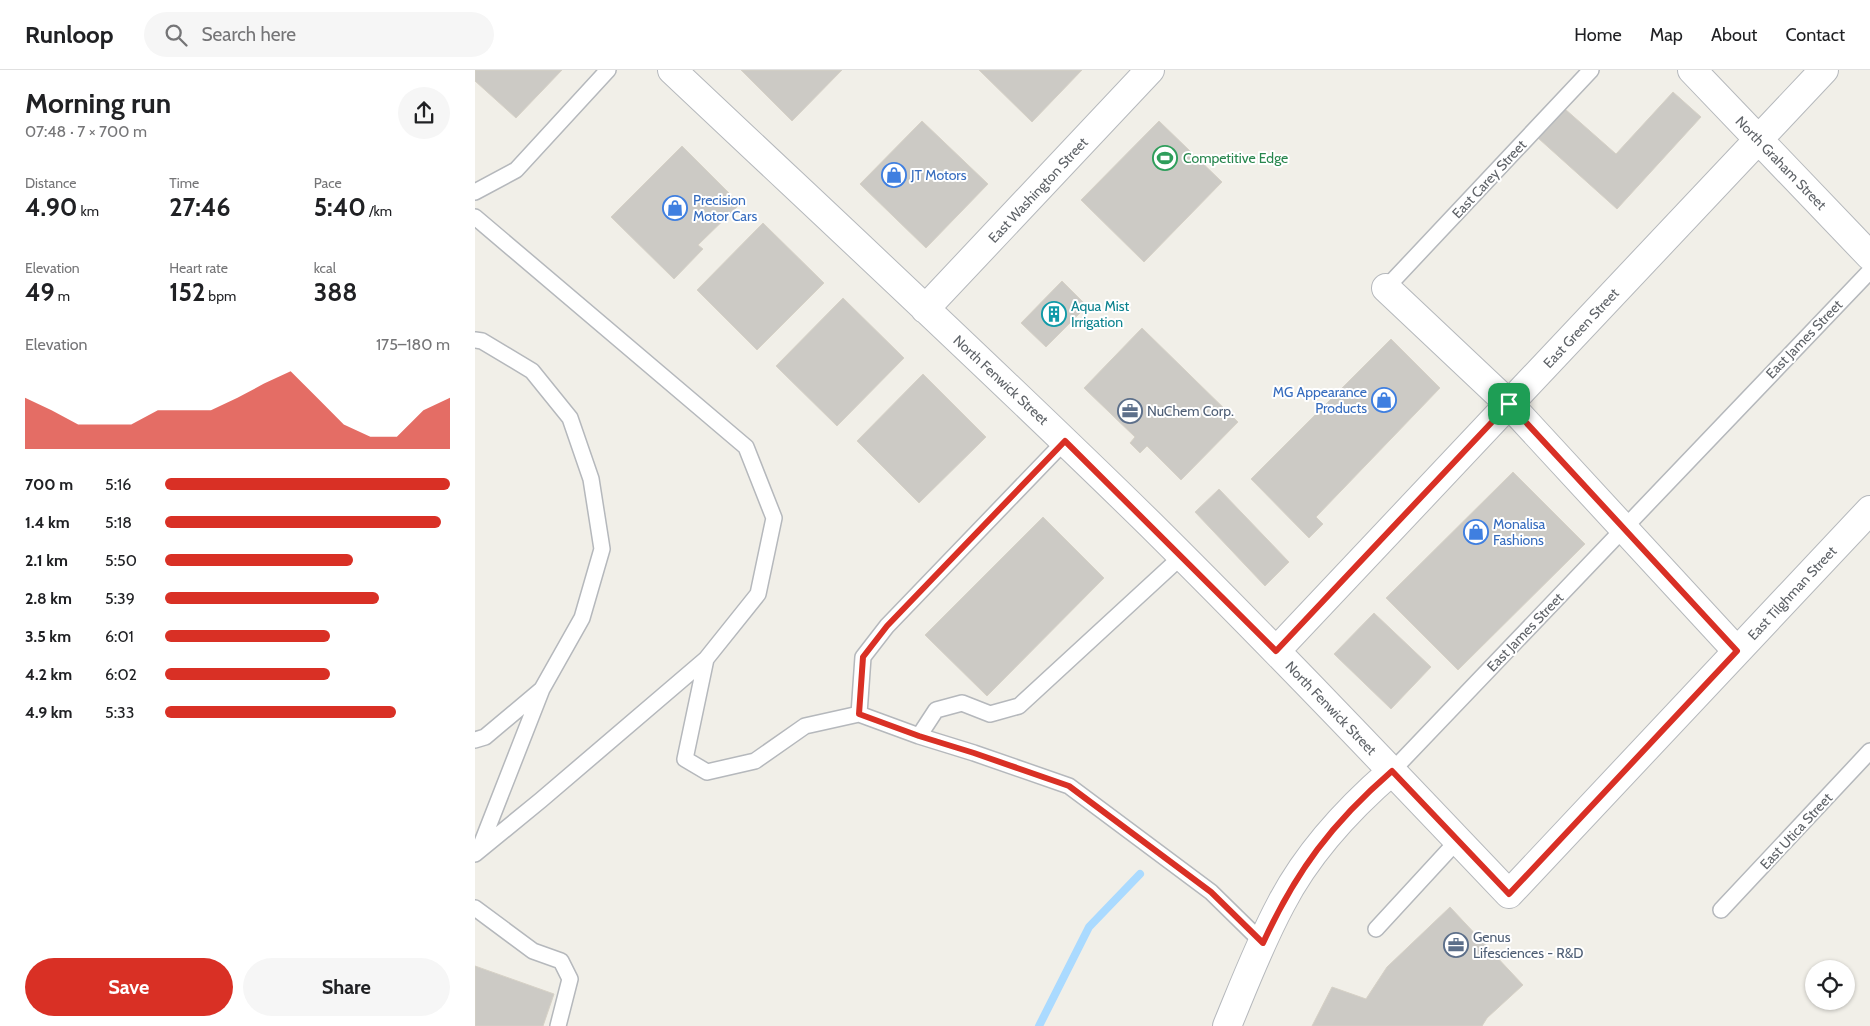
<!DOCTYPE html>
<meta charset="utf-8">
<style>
:root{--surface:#fff;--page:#f6f6f6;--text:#202124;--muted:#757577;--line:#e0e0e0;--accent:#d93025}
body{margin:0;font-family:Cabin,sans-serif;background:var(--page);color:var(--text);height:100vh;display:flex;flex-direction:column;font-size:19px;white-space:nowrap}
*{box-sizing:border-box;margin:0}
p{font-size:16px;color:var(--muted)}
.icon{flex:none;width:28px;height:28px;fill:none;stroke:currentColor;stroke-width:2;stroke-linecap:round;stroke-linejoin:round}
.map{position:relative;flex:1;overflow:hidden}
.side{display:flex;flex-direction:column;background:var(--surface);width:475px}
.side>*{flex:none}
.controls{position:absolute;left:1330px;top:890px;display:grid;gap:10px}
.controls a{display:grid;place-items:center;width:50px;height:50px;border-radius:50%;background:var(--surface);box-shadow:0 1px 4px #0004;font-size:25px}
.pin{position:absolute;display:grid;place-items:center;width:42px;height:42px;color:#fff;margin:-21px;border-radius:10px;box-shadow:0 2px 8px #0006}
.round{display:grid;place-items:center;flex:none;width:52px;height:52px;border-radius:26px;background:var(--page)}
.head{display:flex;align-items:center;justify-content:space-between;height:85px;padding:0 25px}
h1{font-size:28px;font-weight:800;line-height:38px}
.metrics{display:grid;grid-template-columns:repeat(3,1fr);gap:8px;height:85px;padding:5px 25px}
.metrics div{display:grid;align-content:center}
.metrics b{font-size:25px;font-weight:800}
.metrics small{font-size:14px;font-weight:400}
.metrics p{font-size:14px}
.chart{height:140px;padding:10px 25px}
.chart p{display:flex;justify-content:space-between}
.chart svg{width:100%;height:90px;margin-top:5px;fill:var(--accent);opacity:.7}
.cta{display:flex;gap:10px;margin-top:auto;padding:10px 25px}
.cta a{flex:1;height:58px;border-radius:30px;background:var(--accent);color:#fff;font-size:20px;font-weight:800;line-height:58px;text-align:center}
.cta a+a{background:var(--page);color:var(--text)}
ul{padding:0 25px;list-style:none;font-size:16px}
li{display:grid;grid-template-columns:80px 60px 1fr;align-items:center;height:38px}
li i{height:12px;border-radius:6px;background:var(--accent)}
header{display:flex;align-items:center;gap:30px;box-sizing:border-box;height:70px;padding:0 25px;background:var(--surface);border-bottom:1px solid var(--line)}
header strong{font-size:24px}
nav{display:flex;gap:28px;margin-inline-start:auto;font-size:18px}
.search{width:350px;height:45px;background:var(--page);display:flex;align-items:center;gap:12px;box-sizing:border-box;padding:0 18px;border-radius:28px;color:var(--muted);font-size:19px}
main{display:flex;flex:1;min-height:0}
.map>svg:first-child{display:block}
</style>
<header>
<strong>Runloop</strong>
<div class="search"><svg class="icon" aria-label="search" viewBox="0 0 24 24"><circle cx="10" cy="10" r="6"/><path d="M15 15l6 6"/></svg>Search here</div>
<nav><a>Home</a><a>Map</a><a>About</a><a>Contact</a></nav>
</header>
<main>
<section class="side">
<div class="head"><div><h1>Morning run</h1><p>07:48 · 7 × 700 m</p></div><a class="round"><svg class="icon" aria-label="share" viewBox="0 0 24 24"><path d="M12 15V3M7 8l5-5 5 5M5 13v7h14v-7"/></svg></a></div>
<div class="metrics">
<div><p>Distance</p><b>4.90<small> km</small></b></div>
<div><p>Time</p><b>27:46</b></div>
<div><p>Pace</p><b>5:40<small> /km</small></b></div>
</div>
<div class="metrics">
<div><p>Elevation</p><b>49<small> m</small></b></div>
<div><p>Heart rate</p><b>152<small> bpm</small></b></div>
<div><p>kcal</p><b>388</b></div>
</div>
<div class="chart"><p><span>Elevation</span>175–180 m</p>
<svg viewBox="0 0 160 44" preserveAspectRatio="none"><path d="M0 44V19L10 25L20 32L30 32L40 32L50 25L60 25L70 25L80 19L90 12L100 6L110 19L120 32L130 38L140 38L150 25L160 19V44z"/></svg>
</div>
<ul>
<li><b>700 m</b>5:16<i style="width:100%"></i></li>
<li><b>1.4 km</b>5:18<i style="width:97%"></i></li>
<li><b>2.1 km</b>5:50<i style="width:66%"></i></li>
<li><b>2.8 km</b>5:39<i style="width:75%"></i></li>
<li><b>3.5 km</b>6:01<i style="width:58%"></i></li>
<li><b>4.2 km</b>6:02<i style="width:58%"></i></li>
<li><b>4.9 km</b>5:33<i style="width:81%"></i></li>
</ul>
<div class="cta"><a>Save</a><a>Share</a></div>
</section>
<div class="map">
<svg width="1395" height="956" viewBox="0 0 1395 956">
<rect width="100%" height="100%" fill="#f1efe8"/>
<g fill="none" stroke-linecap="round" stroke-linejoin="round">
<path stroke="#aadaff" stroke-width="8" d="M564 956 614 857 665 804"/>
</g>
<path fill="#cccac5" stroke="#d6d1c6" d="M0 0H87L41 48 0 11Z
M266 0H367L317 51Z
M504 0H607L557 52Z
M1198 22 1226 47 1142 139 1063 68 1090 39 1141 84Z
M447 51 513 114 451 178 385 114Z
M684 51 747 112 669 192 606 130Z
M207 76 265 134 223 175 228 179 199 209 136 147Z
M288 153 349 213 282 280 222 220Z
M587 211 612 236 571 277 546 253Z
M368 228 429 288 362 356 301 296Z
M667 258 763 352 706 410 672 376 665 383 655 373 660 367 609 318Z
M916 269 965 318 841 447 848 454 834 468 776 409Z
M448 304 511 367 444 433 382 371Z
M1038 402 1110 474 983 600 911 528Z
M744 419 814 492 790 516 720 442Z
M568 447 629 508 512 626 450 565Z
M899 543 956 597 916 639 859 584Z
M975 837 1048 915 1012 948 1007 956H837L857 917 891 929 912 897Z
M0 896 79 924 68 956H0Z"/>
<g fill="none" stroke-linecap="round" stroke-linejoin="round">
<defs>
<path id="service" d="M0 122 41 100 133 0
M0 147 271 377 299 448 283 524 231 589 66 730 0 784
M911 218 1116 0
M0 270 7 271 57 301 95 348 116 409 127 479 107 548 67 619 4 780
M231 589 210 689 232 702 280 691 330 656 384 644 444 666 499 683 594 716 736 822 788 873
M384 644 388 587 412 556 590 371
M444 666 461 640 487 633 515 644 544 636 707 486
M0 670 10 667 66 620
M917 701 1395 201
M0 838 58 881 86 891 95 909 83 956
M1246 840 1395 681
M901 859 983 770"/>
<path id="minor" d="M197 0C357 151 519 301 676 455 798 576 916 700 1034 824L1395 440
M1217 0 1395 186
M911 218 1034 334 1262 581
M450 239 675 0
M801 581 1349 0
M752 956C769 915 785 873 806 834 833 782 873 739 917 701"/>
</defs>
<use href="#service" stroke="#b5b8bc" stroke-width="18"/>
<use href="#minor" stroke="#b5b8bc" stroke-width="30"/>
<use href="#service" stroke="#fff" stroke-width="15"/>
<use href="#minor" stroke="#fff" stroke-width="28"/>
</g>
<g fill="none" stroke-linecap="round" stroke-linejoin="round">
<defs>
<path id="route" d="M1034 334 1262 581 1034 824 917 701C857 753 821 801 788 873L736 822 594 716 499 683 444 666 384 644 388 587 412 556 590 371 801 581Z"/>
</defs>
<use href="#route" stroke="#fff" stroke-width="10"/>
<use href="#route" stroke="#d93025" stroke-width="6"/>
</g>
<defs>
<symbol id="stadium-ring" viewBox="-11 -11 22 22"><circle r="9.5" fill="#fff" stroke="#2e9e5b" stroke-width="1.5"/><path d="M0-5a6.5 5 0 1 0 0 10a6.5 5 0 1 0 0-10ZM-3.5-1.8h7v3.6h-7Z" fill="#2e9e5b"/></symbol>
<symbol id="shop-ring" viewBox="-11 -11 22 22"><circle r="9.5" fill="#fff" stroke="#3f7fe0" stroke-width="1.5"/><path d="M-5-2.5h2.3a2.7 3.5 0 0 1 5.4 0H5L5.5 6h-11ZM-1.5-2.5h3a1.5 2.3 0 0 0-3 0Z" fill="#3f7fe0"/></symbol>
<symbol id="building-ring" viewBox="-11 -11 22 22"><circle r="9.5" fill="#fff" stroke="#0f9aa8" stroke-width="1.5"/><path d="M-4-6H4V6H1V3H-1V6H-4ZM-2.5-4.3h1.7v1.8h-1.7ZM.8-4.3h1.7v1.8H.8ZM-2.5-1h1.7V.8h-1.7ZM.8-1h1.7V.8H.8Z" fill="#0f9aa8"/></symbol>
<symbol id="office-ring" viewBox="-11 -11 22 22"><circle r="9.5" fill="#fff" stroke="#5c6f8a" stroke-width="1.5"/><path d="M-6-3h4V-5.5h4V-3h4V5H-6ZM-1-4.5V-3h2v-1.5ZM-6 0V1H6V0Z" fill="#5c6f8a"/></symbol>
</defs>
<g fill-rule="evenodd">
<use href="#stadium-ring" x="676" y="74" width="28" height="28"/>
<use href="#shop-ring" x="405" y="91" width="28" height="28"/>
<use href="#shop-ring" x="186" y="124" width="28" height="28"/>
<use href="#building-ring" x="565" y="230" width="28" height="28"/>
<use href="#shop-ring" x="895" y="316" width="28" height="28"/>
<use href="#office-ring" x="641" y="327" width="28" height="28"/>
<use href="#shop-ring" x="987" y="448" width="28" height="28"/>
<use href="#office-ring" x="967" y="861" width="28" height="28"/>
</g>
<g text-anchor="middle" stroke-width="4" stroke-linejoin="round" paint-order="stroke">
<g font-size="14" fill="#27864d" stroke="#fff" text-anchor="start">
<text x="708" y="93">Competitive Edge</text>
</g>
<g font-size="14" fill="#5f6368" stroke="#fff">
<text transform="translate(1306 93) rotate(46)" y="5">North Graham Street</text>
<text transform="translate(1014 109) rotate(-47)" y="5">East Carey Street</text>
<text transform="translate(563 120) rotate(-47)" y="5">East Washington Street</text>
<text transform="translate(1106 258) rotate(-47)" y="5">East Green Street</text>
<text transform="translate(1329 269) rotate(-46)" y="5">East James Street</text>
<text transform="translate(526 310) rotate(43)" y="5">North Fenwick Street</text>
<text transform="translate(1317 523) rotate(-47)" y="5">East Tilghman Street</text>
<text transform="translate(1050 562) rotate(-46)" y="5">East James Street</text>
<text transform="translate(856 638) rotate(46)" y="5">North Fenwick Street</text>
<text transform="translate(1321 761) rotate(-47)" y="5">East Utica Street</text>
</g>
<g font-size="14" fill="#366cbe" stroke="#fff" text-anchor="start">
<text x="436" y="110">JT Motors</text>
<text x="218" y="135">Precision<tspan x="218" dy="16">Motor Cars</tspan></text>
<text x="892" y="327" text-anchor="end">MG Appearance<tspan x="892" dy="16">Products</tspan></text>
<text x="1018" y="459">Monalisa<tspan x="1018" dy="16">Fashions</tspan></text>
</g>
<g font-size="14" fill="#0d838f" stroke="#fff" text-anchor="start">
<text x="596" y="241">Aqua Mist<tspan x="596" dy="16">Irrigation</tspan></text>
</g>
<g font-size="14" fill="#4e5e75" stroke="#fff" text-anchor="start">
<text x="672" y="346">NuChem Corp.</text>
<text x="998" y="872">Genus<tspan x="998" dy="16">Lifesciences - R&amp;D</tspan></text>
</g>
</g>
</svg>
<div class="controls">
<a><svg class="icon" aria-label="locate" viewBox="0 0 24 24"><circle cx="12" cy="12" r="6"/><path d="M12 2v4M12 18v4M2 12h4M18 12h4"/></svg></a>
</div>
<div class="pin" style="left:1034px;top:334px;background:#1e9e55"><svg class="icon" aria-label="arrive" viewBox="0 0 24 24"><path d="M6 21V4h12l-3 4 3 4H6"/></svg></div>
</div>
</main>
